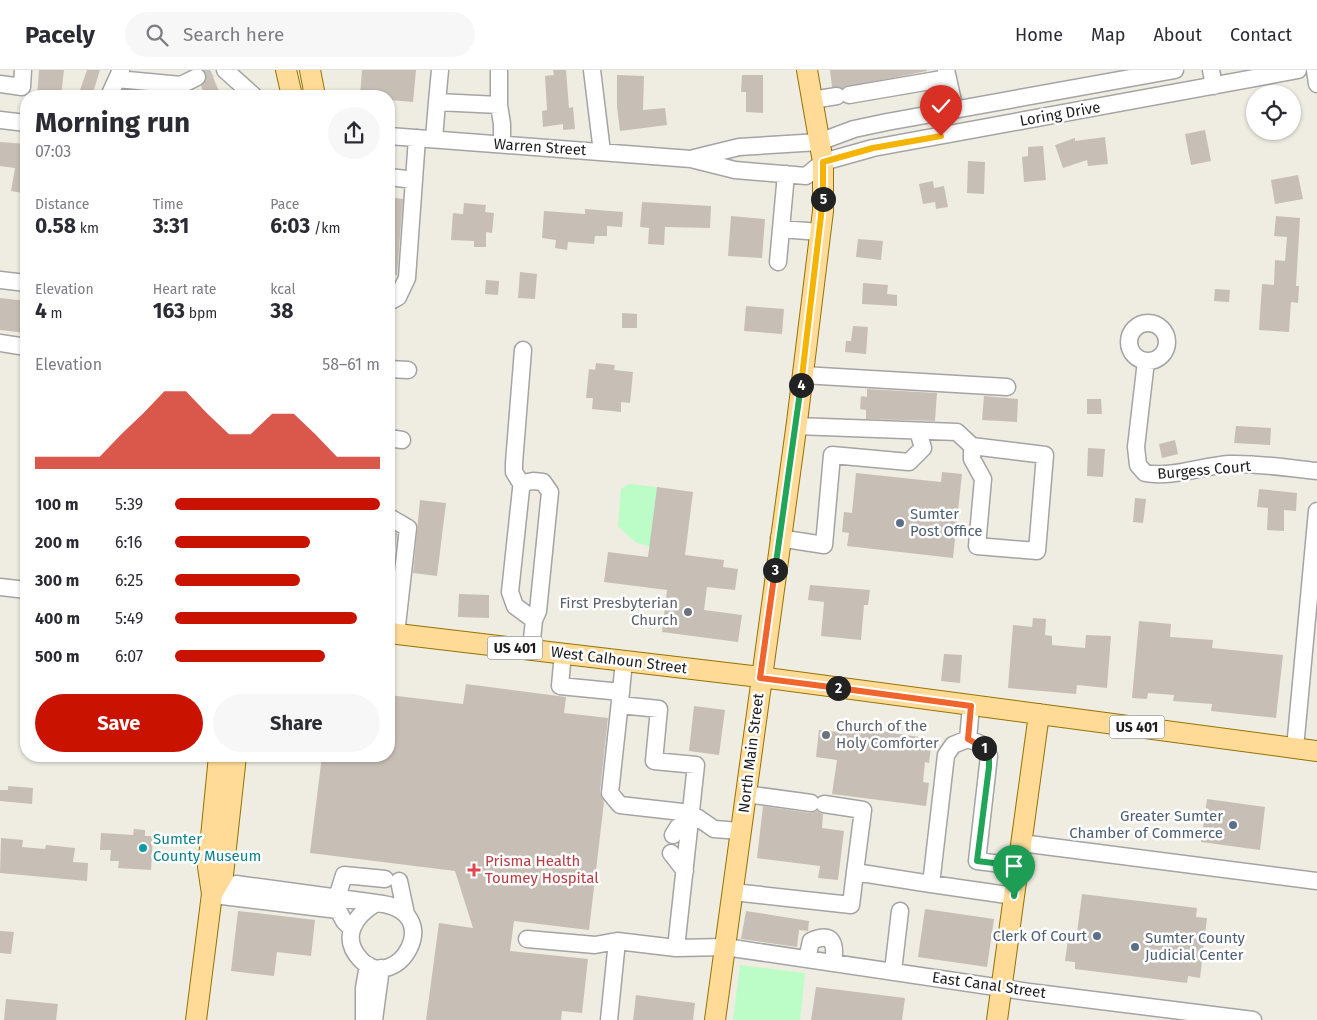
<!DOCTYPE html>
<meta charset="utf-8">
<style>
:root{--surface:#fff;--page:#f7f7f7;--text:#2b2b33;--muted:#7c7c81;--line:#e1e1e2;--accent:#ca1200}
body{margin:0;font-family:"Fira Sans",sans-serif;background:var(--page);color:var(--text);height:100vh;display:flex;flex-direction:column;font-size:19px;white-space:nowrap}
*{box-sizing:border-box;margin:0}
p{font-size:16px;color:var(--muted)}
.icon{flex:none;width:28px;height:28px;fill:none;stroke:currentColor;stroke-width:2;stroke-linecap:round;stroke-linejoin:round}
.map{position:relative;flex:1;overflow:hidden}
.sheet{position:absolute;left:20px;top:20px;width:375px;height:672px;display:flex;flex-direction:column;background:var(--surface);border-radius:20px;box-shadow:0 1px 4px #0004}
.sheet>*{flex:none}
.buttons{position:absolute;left:1246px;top:15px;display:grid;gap:10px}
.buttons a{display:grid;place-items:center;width:55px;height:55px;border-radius:50%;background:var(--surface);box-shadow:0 1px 4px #0004;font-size:25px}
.pin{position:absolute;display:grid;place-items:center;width:42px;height:42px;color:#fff;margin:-51px -21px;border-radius:50% 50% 50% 0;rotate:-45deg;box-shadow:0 0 5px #0007}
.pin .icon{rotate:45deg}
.km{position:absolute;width:25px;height:25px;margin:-12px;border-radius:50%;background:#222;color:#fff;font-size:14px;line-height:25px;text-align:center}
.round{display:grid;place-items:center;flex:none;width:52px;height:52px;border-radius:26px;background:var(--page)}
.overview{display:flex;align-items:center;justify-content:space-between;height:85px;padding:0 15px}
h1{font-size:28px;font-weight:700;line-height:38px}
.stats{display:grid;grid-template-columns:repeat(3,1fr);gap:8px;height:85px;padding:5px 15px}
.stats div{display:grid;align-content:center}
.stats b{font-size:21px;font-weight:700}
.stats small{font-size:14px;font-weight:400}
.stats p{font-size:14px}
.chart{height:140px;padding:10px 15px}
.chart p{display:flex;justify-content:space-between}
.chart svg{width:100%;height:90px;margin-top:5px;fill:var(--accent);opacity:.7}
.cta{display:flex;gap:10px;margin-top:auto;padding:10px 15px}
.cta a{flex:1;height:58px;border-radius:30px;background:var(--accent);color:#fff;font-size:20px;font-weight:700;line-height:58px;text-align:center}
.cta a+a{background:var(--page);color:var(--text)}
ul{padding:0 15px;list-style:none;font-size:16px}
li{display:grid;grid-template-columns:80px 60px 1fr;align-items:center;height:38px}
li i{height:12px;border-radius:6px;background:var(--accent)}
header{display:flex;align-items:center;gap:30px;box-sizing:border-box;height:70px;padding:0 25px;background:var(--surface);border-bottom:1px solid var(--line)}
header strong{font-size:24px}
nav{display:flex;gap:28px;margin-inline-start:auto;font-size:18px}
.search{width:350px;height:45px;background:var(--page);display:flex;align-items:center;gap:12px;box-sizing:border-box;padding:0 18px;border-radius:28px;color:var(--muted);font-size:19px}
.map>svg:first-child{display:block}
</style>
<header>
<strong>Pacely</strong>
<div class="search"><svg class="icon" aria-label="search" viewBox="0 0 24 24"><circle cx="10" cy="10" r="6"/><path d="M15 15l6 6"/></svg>Search here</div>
<nav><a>Home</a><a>Map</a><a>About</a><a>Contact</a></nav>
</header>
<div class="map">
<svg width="1317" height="950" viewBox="0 0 1317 950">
<rect width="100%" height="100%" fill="#efece2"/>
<path fill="#bcfcc7" d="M629 414 657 417 650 477 635 472 618 456 621 419Z
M740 895 805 903 800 950H733Z"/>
<path fill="#c7bfb5" d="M39 0H64L61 26H37Z
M87 0H100L92 26H78Z
M204 0H210L221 26H205L201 16 207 8Z
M362 0H416L413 32 389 30V26H360Z
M553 0H566L569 38 573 37 575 59 563 60V54L543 57 542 41 547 40 545 6 554 5Z
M830 0H927V1L842 18 832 17Z
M617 5 644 6 643 40 665 38 667 55 620 61 617 37Z
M742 5H763V43L746 42V22H741Z
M1205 60 1211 91 1191 95 1185 64Z
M1105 67 1108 94 1088 96 1087 90 1063 98 1055 75 1075 68V71Z
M0 72 26 74V105L23 123 11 121 15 98 0 96Z
M1043 76 1046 110 1024 112 1022 87 1028 86V77Z
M968 91 985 92 984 124 967 123Z
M1298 105 1303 129 1275 134 1271 110Z
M933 111 934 118 944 116 948 137 936 139 935 132 923 134 919 114Z
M389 127 403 129 397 205 389 204Z
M642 132 711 136 710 158 665 157 664 175 648 174 649 158 640 157Z
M464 133 486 135 485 142 494 143 492 163 486 162V177H474V171L451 170 453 143 463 144Z
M585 139 623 142 622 157 607 156V166H595L594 174 568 172 567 180 555 178 556 170 542 168 544 141 585 144Z
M731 146 765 149 762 188 728 186Z
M1276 146 1300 148 1296 216H1299L1298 233 1291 232 1289 262 1259 260 1262 214 1274 215 1275 190 1285 191 1287 167 1274 166Z
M858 169 883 171 881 190 856 187Z
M520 202 537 204 535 229 518 228Z
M486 210 499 211 498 225 485 224Z
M863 213 888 215 887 224 897 225V236L862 234Z
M1215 219 1230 220 1229 232 1214 231Z
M0 228 26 231V263L0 260Z
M746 236 784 239 782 264 744 261Z
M622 243 637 244V258H622Z
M853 256 868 257 866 284 845 282 846 271H851Z
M596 293 615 295 614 300 633 302 630 333 621 332V342L592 339 593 328H586L589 299 595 300Z
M867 319 937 323 935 351 866 349V340L860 339 861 326 867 327Z
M984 326 1018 329 1017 352 982 350Z
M1087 329H1101L1102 344H1087Z
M1236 356 1271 358 1270 375 1234 373Z
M1175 370 1178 384 1162 388 1159 374Z
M1088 378 1105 379 1103 407 1087 406Z
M942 402 962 404 953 488 847 476 849 463 842 462 844 442 852 443 856 403 941 412Z
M657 417 693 422 685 485 724 490 723 497 738 499 735 520 707 517 704 540 742 545 738 572 662 562 667 520 604 512 608 482 648 487Z
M1259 419 1297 423 1296 441 1284 440V461L1267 460 1268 438 1257 437Z
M1135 428 1146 429 1143 453 1133 452Z
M420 430 446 433 437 506 413 503Z
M389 461 397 463 391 520H389Z
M810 515 870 520 868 535H864L861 570 821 566 824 532 808 530Z
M459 524 489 525V548L458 547Z
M1033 548 1046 549 1045 565 1052 566V575L1085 578 1086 565 1111 566 1107 618 1077 615 1076 624 1008 618 1013 555 1032 557Z
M1139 551 1171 554 1170 567 1213 570 1212 578 1283 585 1276 648 1211 641 1212 634 1173 631 1174 625 1148 623 1147 629 1132 628Z
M944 584 962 585 960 613 941 611Z
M466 614 566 627 564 643 608 648 600 722 604 732 589 860 514 851 510 881 588 889 582 943 562 941 561 950H426L439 853 473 858 455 801 310 783 322 686H389V625L463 634Z
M694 636 725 640 719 685 689 681Z
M848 656 932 669 929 693 925 692 923 712 929 713 926 736 832 724 837 690 816 687 819 660 847 663Z
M8 716 33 718 32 734 0 731V720H8Z
M1207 729 1265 737 1260 780 1201 772Z
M763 736 810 743 817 741 823 744 822 758 844 761 838 810 818 808 820 796 757 788Z
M134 759 145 760V766H153L151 800 118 798 119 791H110L111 780H100L101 763 133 765Z
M1 768 23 770 22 777 45 779 46 775 75 778 73 792 88 793 87 811 0 803Z
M1082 824 1197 838 1196 847 1207 848 1200 908 1188 906 1187 913 1075 899V892L1065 891 1069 862 1077 863Z
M925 839 994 849 987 897 918 887Z
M238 841 315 850 311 886 277 882 274 906 231 901Z
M746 841 809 851 808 861 799 860 797 877 741 869Z
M0 861 14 862 11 884 0 883Z
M816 917 905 928 902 950H811Z
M636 925 695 933 693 950H633Z
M6 929 58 934 56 950H4Z"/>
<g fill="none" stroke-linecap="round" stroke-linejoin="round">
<path stroke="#c5c3bb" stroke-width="16" stroke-dasharray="16 8" stroke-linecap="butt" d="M197 7 210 0"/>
<defs>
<path id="minor" d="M225 0 254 26
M440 0 437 32 499 35 502 54V74
M499 0V35
M592 0 602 82
M946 0 955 40
M1211 0 1214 16
M1315 0 1317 14
M117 9 181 15 197 7
M0 14 22 17 23 0
M849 25 948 8
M109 26 121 0
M812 30 837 26
M0 50 26 53
M389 66 691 89 735 100 806 106 823 92 873 78 1298 0
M434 69 437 32
M694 88 739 77 819 72 854 59 887 52 1175 0
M389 107 414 110
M781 159 820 162
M778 192 786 104
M0 210 26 213
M389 232 398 227 407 208 417 68
M1129 272a19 19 0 1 1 38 0a19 19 0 1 1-38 0Z
M0 273 26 277
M1146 291 1136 377 1138 395 1145 403C1172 408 1202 396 1229 394 1258 393 1288 398 1317 401
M389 299 408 300
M803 305 1007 317
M796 356 957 362 972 376V389L983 409 977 476 1037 481 1045 385 972 376
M389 368 402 370
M522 415 514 402V393L523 280
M389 447 408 458 396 564
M779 468 824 475 832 385 909 392 923 378 918 361
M0 517 26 520
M531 579 534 550 538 541 550 422 543 412 533 411 523 413 521 419 510 522 515 536 534 550
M563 583 560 616 621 622 610 723 620 735 691 743 714 759 740 761
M621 622 624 590
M620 635 659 639 654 691 696 695 676 878
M971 636 968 669 953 675 946 685 931 814 1014 826
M968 669 981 674 989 686 977 791 1018 796
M1295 678 1317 441
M746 724 811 733
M824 734 863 740 855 802
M673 765 678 757 691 750
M1021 773 1317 811
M671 783 685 801
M399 811 406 844
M733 822 851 835 855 802 931 814
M212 824 236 814 376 833
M214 825 338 840 344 851 352 859
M376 833C450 840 396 926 361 890 340 868 354 846 376 833Z
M338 839 339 821 344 805 385 809
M527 869 595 875 617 871 676 878 725 877 1029 922 1253 950
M807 889 811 871C834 861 836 875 833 893
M893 901 900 841
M364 950V918L368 895
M374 950 381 898
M609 950 617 871"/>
<path id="major" d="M286 0 292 26
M310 0 315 26
M389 563 760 607 1317 681
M212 824 223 805 236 686
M196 950 212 824 208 797 219 686
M715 950 797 352 823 141V92L807 0
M997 950 1039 644"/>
</defs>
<use href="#minor" stroke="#a4a4a4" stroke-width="19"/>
<use href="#major" stroke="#967200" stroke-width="22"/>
<use href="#minor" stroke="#fff" stroke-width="16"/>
<use href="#major" stroke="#ffdb97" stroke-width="20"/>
</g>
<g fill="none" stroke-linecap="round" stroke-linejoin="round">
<defs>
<path id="split-1" d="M984 678 989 686V697L977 791 1018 796 1014 826"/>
<path id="split-2" d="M838 618 971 636 968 669 984 678"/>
<path id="split-3" d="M775 500 760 608 838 618"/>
<path id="split-4" d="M775 500 801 315"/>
<path id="split-5" d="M801 315 823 129"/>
<path id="split-6" d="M823 129V92L873 78 941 66"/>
</defs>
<use href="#split-1" stroke="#fff" stroke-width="10"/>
<use href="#split-2" stroke="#fff" stroke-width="10"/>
<use href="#split-3" stroke="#fff" stroke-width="10"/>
<use href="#split-4" stroke="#fff" stroke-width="10"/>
<use href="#split-5" stroke="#fff" stroke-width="10"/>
<use href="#split-6" stroke="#fff" stroke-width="10"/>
<use href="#split-1" stroke="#22a559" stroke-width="6"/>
<use href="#split-2" stroke="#f0652b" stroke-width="6"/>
<use href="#split-3" stroke="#f0652b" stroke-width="6"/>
<use href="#split-4" stroke="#22a559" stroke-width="6"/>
<use href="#split-5" stroke="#f5b400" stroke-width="6"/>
<use href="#split-6" stroke="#f5b400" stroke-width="6"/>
</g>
<g fill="#5c6f8a" stroke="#fff" stroke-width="2">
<circle cx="900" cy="453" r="5"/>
<circle cx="1233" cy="755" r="5"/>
<circle cx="1097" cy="866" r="5"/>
<circle cx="1135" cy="877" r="5"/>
</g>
<g fill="#6b7280" stroke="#fff" stroke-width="2">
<circle cx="688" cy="542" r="5"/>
<circle cx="826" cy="665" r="5"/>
</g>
<circle fill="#0f9aa8" stroke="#fff" stroke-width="2" cx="143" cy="778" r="5"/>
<path fill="#e0444e" stroke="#fff" stroke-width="2" d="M471.5 792.5h5v5h5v5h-5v5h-5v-5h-5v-5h5z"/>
<g text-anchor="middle" stroke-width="5" stroke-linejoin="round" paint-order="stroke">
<g fill="#fff" stroke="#616161" stroke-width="1">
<rect x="487.5" y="566.5" width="55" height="23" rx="4"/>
<rect x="1109.5" y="645.5" width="55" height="23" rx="4"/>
</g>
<g font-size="14" font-weight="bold" fill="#1d1d1d">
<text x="515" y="583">US 401</text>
<text x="1137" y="662">US 401</text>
</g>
<g font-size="15" fill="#1d1d1d" stroke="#fff">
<text transform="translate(1060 44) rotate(-10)" y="5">Loring Drive</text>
<text transform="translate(540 77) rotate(4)" y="5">Warren Street</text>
<text transform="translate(1204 400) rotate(-5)" y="5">Burgess Court</text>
<text transform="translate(619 590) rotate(7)" y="5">West Calhoun Street</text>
<text transform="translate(751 683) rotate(-83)" y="5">North Main Street</text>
<text transform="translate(989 915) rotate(8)" y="5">East Canal Street</text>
</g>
<g font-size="15" fill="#4e5e75" stroke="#fff" text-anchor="start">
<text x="910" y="449">Sumter<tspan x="910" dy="17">Post Office</tspan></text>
<text x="1223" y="751" text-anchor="end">Greater Sumter<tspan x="1223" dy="17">Chamber of Commerce</tspan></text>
<text x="1087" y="871" text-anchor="end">Clerk Of Court</text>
<text x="1145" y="873">Sumter County<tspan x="1145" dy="17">Judicial Center</tspan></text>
</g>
<g font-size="15" fill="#5b616d" stroke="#fff" text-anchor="end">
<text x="678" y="538">First Presbyterian<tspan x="678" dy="17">Church</tspan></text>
<text x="836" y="661" text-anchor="start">Church of the<tspan x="836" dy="17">Holy Comforter</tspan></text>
</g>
<g font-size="15" fill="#0d838f" stroke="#fff" text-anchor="start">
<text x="153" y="774">Sumter<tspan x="153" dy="17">County Museum</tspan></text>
</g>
<g font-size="15" fill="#be3a42" stroke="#fff" text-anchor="start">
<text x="485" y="796">Prisma Health<tspan x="485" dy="17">Toumey Hospital</tspan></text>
</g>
</g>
</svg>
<div class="buttons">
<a><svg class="icon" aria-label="locate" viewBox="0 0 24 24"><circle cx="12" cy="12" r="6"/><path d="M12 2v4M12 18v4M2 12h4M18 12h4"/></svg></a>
</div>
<div class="pin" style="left:1014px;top:826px;background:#1e9e55"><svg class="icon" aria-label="arrive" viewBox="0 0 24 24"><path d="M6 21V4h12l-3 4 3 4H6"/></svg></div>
<div class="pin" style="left:941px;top:66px;background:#d93025"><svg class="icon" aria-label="check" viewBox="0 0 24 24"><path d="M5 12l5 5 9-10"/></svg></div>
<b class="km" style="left:984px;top:678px">1</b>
<b class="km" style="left:838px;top:618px">2</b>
<b class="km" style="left:775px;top:500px">3</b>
<b class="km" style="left:801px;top:315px">4</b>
<b class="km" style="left:823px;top:129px">5</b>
<section class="sheet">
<div class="overview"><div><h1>Morning run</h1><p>07:03</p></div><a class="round"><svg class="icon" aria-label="share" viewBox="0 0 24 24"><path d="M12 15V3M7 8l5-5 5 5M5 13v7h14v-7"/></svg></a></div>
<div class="stats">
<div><p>Distance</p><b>0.58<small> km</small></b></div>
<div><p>Time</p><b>3:31</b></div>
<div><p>Pace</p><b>6:03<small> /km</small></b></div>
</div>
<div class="stats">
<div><p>Elevation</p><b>4<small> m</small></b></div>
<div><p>Heart rate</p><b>163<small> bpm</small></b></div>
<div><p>kcal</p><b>38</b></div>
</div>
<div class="chart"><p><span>Elevation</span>58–61 m</p>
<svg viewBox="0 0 160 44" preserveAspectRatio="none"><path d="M0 44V38L10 38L20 38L30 38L40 27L50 17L60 6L70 6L80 17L90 27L100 27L110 17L120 17L130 27L140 38L150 38L160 38V44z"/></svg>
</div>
<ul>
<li><b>100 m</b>5:39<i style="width:100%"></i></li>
<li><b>200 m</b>6:16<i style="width:66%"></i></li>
<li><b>300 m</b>6:25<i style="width:61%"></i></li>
<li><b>400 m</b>5:49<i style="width:89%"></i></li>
<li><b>500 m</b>6:07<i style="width:73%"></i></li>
</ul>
<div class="cta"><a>Save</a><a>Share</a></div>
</section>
</div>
